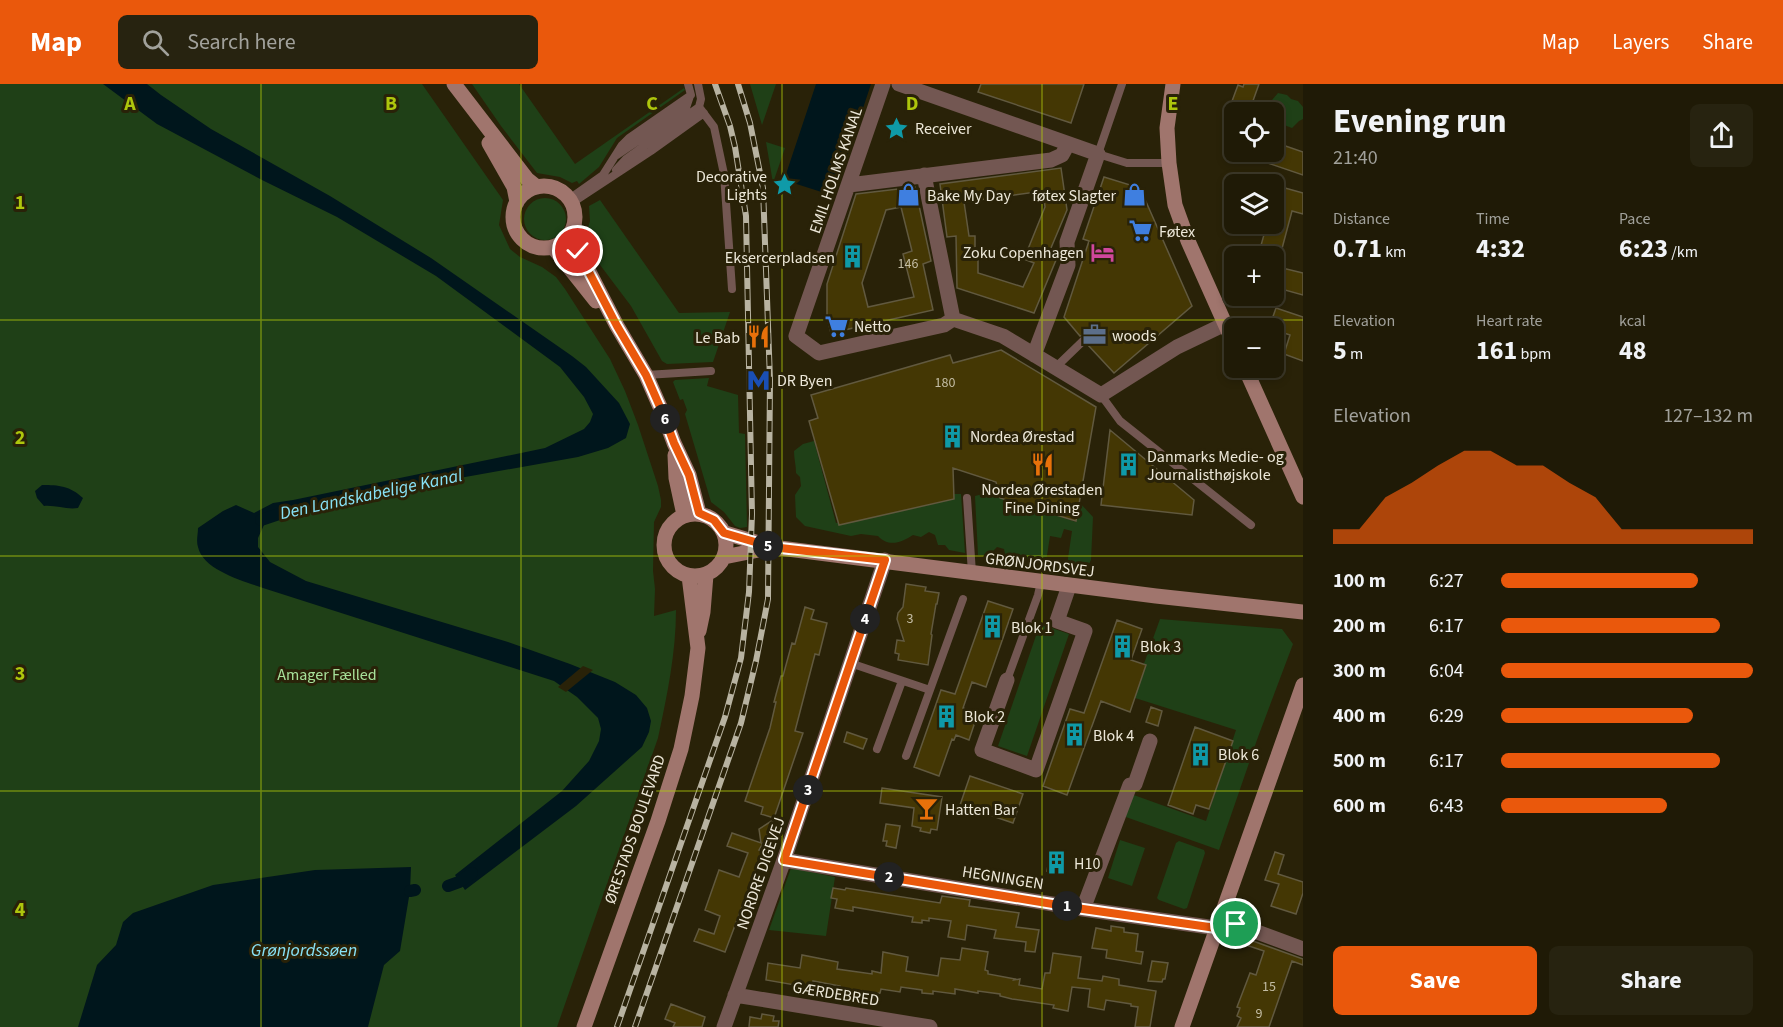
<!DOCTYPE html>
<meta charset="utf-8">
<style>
:root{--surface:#1f1a06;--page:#272310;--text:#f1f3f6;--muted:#a1a19b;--line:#3c3828;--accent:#ea580c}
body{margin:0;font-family:"Source Sans 3",sans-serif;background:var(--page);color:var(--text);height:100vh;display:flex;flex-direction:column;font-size:22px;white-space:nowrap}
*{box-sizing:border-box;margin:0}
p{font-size:20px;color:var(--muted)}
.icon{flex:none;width:33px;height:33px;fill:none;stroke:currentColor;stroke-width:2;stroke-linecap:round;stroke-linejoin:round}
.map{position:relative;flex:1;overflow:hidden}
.side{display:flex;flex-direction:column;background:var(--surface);width:480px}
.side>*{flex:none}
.tools{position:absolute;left:1224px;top:18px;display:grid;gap:12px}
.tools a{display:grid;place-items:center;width:60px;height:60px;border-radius:9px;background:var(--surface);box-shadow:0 3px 9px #0003,0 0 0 2px var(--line);font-size:30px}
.pin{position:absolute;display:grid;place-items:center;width:51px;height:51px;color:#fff;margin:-26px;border:3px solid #fff;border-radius:50%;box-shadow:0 2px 6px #0007}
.km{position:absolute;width:30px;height:30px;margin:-15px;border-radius:50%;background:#222;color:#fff;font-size:16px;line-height:30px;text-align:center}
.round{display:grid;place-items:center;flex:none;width:63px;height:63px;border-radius:9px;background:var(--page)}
.overview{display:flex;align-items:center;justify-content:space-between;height:102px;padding:0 30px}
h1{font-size:33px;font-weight:700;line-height:45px}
.metrics{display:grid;grid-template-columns:repeat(3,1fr);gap:9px;height:102px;padding:6px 30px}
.metrics div{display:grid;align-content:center}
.metrics b{font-size:26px;font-weight:700}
.metrics small{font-size:16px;font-weight:400}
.metrics p{font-size:16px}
.chart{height:168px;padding:12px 30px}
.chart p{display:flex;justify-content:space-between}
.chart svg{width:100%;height:108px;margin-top:6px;fill:var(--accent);opacity:.7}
.action{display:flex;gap:12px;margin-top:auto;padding:12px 30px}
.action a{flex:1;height:69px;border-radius:9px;background:var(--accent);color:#fff;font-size:24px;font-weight:700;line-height:69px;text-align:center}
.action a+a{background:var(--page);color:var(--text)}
ul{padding:0 30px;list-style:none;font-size:20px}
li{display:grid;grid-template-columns:96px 72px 1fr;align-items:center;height:45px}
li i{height:15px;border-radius:8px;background:var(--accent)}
header{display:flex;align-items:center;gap:36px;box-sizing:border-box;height:84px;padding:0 30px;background:var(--accent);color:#fff}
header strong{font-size:28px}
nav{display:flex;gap:33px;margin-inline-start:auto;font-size:21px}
.search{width:420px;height:54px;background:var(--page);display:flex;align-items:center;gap:15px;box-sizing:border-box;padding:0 21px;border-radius:9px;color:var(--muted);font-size:22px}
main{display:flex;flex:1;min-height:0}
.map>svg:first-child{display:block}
</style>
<header>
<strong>Map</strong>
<div class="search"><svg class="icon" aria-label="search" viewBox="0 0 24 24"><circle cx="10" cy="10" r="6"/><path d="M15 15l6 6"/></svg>Search here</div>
<nav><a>Map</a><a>Layers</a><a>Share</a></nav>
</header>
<main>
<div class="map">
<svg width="1303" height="943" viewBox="0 0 1303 943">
<rect width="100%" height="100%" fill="#292208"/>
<path fill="#1f4017" d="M0 0H422L503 116 499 141 510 165 520 173 542 183 556 193 565 205 610 275 625 307 638 341 658 402 661 416V423L654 438 653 487 655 505 654 532 676 526C676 569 667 612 658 654L557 943H0Z
M472 0H519L575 80 684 4 685 6 617 54 599 83 579 100 577 97 572 99 560 93 537 89 501 42Z
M750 0H776L762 41Z
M1278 9 1287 11 1291 15 1298 17 1303 23V35L1299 37 1292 44 1284 41 1282 36 1283 27C1276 25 1274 22 1272 16Z
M766 58 785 64 773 99Z
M524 135a21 21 0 1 1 42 0a21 21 0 1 1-42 0Z
M600 116 679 229 730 228 713 278 667 280 662 277 631 222 585 161 584 156 590 137 589 122Z
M709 294 707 302 738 311 739 349 745 350 747 443 740 444 735 442 724 428 711 418 685 330 687 326 683 315 680 316 673 298 675 296Z
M814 357 836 439 954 415V410H961L965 469 949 466 945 461H938L935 451 929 448 921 453 913 451C902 458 889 464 878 452L861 450 851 452 805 442 796 433 795 411 801 402 800 393 796 389C796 381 794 375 794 367L803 360Z
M995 407 998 413 1076 438 1080 419 1093 433 1091 476 1087 484 1067 481 1072 447 1064 445 1061 454 1050 452 1046 478 1028 475 1019 476 1016 471 1005 470 1004 465 997 463 988 472 978 471 975 412Z
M1160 535 1282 545 1293 560 1258 653 1219 766 1123 732 1131 710 1206 737 1236 646 1132 613Z
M1040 540 1069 550 1027 672 998 662Z
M1120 756 1145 764 1132 802 1108 794Z
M1179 757 1204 766 1205 769 1187 824 1184 825 1159 816 1157 814 1176 759Z
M791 784 835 793 826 852 769 846Z"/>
<path fill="#00161c" d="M103 0H147L161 11 211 45 330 112 431 174 572 272 586 283 619 319 630 340 626 354 608 364 578 373 331 417 285 428 276 432 264 441 258 454V463L270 478 306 497 508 558 570 580 615 598 636 611 647 624 651 637 649 648 642 663 576 722 465 806 455 791 562 707 589 677 599 657 601 645 598 634 577 613 554 597 263 504C243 497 203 486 198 463 196 457 198 450 198 444L223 427 236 421 254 429 273 419 293 416 545 364 584 345 590 338 593 330 584 313 560 283 436 192 337 133 262 96 157 40Z
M816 0H871L834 112 784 96Z
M42 401C59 401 70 402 83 414L78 424C67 426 56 421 44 422L37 414 35 407Z
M411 783 410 807 400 867 384 881 368 943H78L97 881 116 861 123 838 133 829 213 801 315 786Z"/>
<path fill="#292208" d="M583 582 593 586 566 608 558 603Z"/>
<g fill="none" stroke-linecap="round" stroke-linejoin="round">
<path stroke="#00161c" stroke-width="12" d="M261 436 285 428 369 410
M448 802 459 798 472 789
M410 807 415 806"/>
</g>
<path fill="#443704" stroke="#61593f" stroke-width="1.5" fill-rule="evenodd" d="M981 0H1084L1071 39 978 8Z
M1244 0H1259L1249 28H1228L1238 1 1243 3Z
M1274 58 1303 68V91L1238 69V68H1274Z
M1061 84 1067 126 1048 171 1056 176 1034 229 957 204 956 152 947 153 940 100ZM1043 107 1045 123 1024 175 1034 179 1023 203 978 189V165H975V152H969L964 118Z
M1104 93 1140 104 1192 222 1114 289 1088 261 1090 257 1089 252 1085 250 1080 252 1064 233 1089 157 1083 155Z
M915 103 931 177 923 180 933 226 831 249 827 233V200L856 110ZM901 123 912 167 903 170 914 213 868 223 862 199 886 126Z
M1285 104 1303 109V130L1292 127 1280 172H1258L1267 140H1274V113L1282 115Z
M1274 182 1303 189V211L1274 203Z
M1276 224 1303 233V277L1284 270 1290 251 1269 244Z
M1001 266 1096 323 1076 437 1000 414 996 398 953 384 954 415 839 441 809 337 818 334 811 311 950 271 953 279Z
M1110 346 1194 416 1192 431 1101 421Z
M906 500 926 503 925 507 939 509 937 520H936L931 550 932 551 928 581 898 576 899 570 895 569 897 556 904 557 897 535 898 529 903 523Z
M988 517 1013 525 986 603 972 598 963 624 978 629 969 656 956 651 954 656 952 655 939 692 914 683 941 606 955 610Z
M805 523 814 526 811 535 827 539 819 571 815 570 795 647 803 649 774 734 761 730 763 723 745 717 770 644 776 618H774L781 592H783L792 559 795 560Z
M1117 536 1142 545 1131 576 1146 581 1130 628 1101 617 1067 711 1043 702 1070 625 1084 629Z
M1151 623 1162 627 1158 642 1146 638Z
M1195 643 1233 657 1209 725 1196 721 1193 730 1168 721Z
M847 648 867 655 863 665 844 658Z
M970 692 1023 710 1013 739 960 721Z
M882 704 942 713 937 746 931 745 930 749 920 747 921 744 912 742 914 724 880 719Z
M773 736 770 747 759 766 763 767 725 868 694 857 699 845 714 850 720 832 705 826 719 786 739 793 748 769 727 762 732 749 761 759 759 745Z
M886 740 900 742 896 764 886 762 887 757H883Z
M1275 768 1284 771 1278 790 1303 798V809L1296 830 1271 822 1279 800 1265 796Z
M1050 769 1065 771 1062 789 1047 787Z
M833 804 845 806 846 804 940 819 942 812 970 816 969 822 1019 829 1016 843 1039 846 1035 868 1025 867 1026 858 994 854 996 846 967 841 965 856 948 853 951 837 929 834V837L922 836V839L912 838 913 833 853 823V827L835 824 837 815 831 814Z
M1111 842 1124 844V848L1138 850 1136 867 1143 868 1141 880 1106 874 1107 866 1092 864 1096 844 1111 847Z
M1239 852 1303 875V881L1292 877 1269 943H1237L1241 934 1237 932 1240 924 1237 923 1247 897 1250 889 1256 891 1264 867 1237 858Z
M962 864 988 868 985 886 988 887V890L1015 895 1014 896 1020 895 1019 901 1042 905 1045 889H1050L1053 869 1081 873 1078 894 1102 897 1103 892 1119 895V901L1156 907 1150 943H1135L1138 923 1131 922V920L1106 916 1104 926 1088 923 1090 905 1072 903 1068 927 1053 924 1054 921 1012 915 1000 912V910L978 907V909L955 905V910L933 907V910L922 909V906L901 903 900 908 881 905 880 909 863 912 839 906 840 902 813 897 812 904 766 896 768 879 800 884 802 871 838 878 837 885 872 890V887L881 889 883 868 908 873 906 887 938 892 941 874 960 876Z
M1152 877 1168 879 1165 895H1163L1162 898 1148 897Z
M671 920 705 933 702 943H673L675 939 665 935Z
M762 930 774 932 773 937H779L778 943H749L750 933 761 935Z"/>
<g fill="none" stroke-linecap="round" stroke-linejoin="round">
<path stroke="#735752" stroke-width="8" d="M698 0 701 15 699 23 714 43 724 90 732 205
M1122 0 1098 70 1127 79H1169
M617 71 686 24 690 12
M616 86 626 75 699 23
M569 115 603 91 622 61 629 54 691 11 688 0
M572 119 651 67 704 29
M1056 283 1084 256
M646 291 711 287
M1101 311 1120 337 1251 441
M967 414 972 489
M850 579 930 606
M1007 596 1038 511 1041 498
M877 665 902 597
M906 672 963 515"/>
<path stroke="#735752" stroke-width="15" d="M883 0 796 252 819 269 944 241 953 235
M899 0 1098 70 1067 158 1068 181 1034 271
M924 91 953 235
M849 101 1051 76 1062 71 1068 60
M953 235 1003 252 1101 311 1177 263 1225 240
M1007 596 982 666 1036 686 1085 547 1057 537 1069 502
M784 776 1083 825 1216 844
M1083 825 1130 701 1135 700 1150 657
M1219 834 1303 865
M735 911 930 943
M724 943 784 776 885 476"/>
<path stroke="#a0756d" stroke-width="15" d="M454 0 527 95 537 103
M1173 0 1167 44 1169 79 1175 121 1188 157 1234 260
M489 59 514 103 517 118
M513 133a31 31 0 1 1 62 0a31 31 0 1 1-62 0Z
M570 151 617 242 646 291 664 332 674 359 689 391 699 429
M553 163 596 217
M1245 284 1303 413
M675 371 676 394 684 431
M664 461a31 31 0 1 1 62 0a31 31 0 1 1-62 0Z
M725 449 772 463 1156 512 1303 528
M724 473 768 464
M699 547 703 528 706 491
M584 943 658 737 681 665 692 612 698 564 689 492
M1182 943 1303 601"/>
<defs>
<path id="rail" d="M617 943 725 633 741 574 749 508 752 430 746 132 735 63 730 42 715 0
M635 943 741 639 756 577 768 515 770 296 763 104 750 39 738 0"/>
</defs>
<use href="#rail" stroke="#b8b3a1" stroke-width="6"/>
<use href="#rail" stroke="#292208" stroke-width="4" stroke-dasharray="11" stroke-linecap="butt"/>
</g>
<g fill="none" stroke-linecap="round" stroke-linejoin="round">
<defs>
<path id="route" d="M578 167 617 242 646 291 664 332 674 359 689 391 699 429 714 436 724 449 772 463 885 476 784 776 1083 825 1216 844 1219 834 1236 840"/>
</defs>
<use href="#route" stroke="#fff" stroke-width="12"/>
<use href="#route" stroke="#ea580c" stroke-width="8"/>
</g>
<path fill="none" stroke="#aec60c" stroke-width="1.5" stroke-opacity="0.55" d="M261 0V943M521 0V943M782 0V943M1042 0V943M0 236H1303M0 472H1303M0 707H1303"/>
<defs>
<symbol id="sight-bare" viewBox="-9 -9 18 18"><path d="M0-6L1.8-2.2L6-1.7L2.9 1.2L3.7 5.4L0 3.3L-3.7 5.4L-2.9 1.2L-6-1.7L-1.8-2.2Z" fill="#0f9aa8" stroke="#292208" stroke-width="2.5" paint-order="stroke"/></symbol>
<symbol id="shop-bare" viewBox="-9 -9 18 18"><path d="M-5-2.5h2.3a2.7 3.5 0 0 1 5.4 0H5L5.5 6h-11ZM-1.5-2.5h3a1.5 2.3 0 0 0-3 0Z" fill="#3f7fe0" stroke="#292208" stroke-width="2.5" paint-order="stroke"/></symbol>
<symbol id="supermarket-bare" viewBox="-9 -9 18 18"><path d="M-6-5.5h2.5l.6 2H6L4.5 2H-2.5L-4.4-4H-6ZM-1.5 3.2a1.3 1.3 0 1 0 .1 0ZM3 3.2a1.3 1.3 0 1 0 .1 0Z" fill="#3f7fe0" stroke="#292208" stroke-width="2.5" paint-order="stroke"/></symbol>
<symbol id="hotel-bare" viewBox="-9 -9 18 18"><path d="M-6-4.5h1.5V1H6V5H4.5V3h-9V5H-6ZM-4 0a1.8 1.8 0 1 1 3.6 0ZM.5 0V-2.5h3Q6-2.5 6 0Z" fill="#d1479c" stroke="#292208" stroke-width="2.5" paint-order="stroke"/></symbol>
<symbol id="building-bare" viewBox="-9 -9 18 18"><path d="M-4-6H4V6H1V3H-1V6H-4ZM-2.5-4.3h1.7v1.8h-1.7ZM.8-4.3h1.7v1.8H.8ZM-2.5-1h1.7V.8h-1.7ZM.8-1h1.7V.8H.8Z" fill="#0f9aa8" stroke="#292208" stroke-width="2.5" paint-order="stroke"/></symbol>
<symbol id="office-bare" viewBox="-9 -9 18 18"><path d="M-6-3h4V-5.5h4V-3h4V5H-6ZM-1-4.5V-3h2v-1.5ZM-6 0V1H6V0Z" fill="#5c6f8a" stroke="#292208" stroke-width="2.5" paint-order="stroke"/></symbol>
<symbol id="restaurant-bare" viewBox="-9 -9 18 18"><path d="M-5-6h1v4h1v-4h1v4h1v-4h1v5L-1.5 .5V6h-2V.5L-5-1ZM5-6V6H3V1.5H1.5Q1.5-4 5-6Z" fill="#e8710a" stroke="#292208" stroke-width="2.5" paint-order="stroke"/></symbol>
<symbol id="metro-bare" viewBox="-9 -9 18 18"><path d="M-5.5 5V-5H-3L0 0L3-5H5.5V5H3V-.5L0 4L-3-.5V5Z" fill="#1a4fb4" stroke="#292208" stroke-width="2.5" paint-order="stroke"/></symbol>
<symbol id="bar-bare" viewBox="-9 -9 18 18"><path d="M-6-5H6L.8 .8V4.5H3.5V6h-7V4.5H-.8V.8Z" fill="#e8710a" stroke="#292208" stroke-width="2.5" paint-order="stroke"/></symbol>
</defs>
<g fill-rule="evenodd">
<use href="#sight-bare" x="880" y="28" width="33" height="33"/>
<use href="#sight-bare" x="768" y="84" width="33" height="33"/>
<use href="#shop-bare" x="892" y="94" width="33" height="33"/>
<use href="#shop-bare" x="1118" y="94" width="33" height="33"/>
<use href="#supermarket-bare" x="1124" y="130" width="33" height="33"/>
<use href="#hotel-bare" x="1086" y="152" width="33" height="33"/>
<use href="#building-bare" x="836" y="156" width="33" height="33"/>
<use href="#supermarket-bare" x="820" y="226" width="33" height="33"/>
<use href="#office-bare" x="1078" y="234" width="33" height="33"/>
<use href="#restaurant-bare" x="742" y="236" width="33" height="33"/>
<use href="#metro-bare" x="742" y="280" width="33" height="33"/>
<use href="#building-bare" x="936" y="336" width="33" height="33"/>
<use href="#restaurant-bare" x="1026" y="364" width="33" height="33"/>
<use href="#building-bare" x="1112" y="364" width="33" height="33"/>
<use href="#building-bare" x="976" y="526" width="33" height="33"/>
<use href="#building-bare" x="1106" y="546" width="33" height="33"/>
<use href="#building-bare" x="930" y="616" width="33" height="33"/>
<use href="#building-bare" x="1058" y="634" width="33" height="33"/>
<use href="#building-bare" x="1184" y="654" width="33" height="33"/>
<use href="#bar-bare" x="910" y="708" width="33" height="33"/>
<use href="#building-bare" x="1040" y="762" width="33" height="33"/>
</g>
<g text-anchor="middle" stroke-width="6" stroke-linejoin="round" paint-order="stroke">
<g font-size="14" fill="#c3bca4">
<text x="908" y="184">146</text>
<text x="945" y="303">180</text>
<text x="910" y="539">3</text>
<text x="1269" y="907">15</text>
<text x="1259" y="934">9</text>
</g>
<g font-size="16" fill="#ede8d9" stroke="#292208" text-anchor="start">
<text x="915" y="50">Receiver</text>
<text x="767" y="98" text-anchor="end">Decorative<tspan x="767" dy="18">Lights</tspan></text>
<text x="927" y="117">Bake My Day</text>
<text x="1116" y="117" text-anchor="end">føtex Slagter</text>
<text x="1159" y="153">Føtex</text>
<text x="1084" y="174" text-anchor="end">Zoku Copenhagen</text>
<text x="835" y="179" text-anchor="end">Eksercerpladsen</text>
<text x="854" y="248">Netto</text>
<text x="1112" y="257">woods</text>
<text x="740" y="259" text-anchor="end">Le Bab</text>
<text x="777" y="302">DR Byen</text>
<text x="970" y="358">Nordea Ørestad</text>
<text x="1147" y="378">Danmarks Medie- og<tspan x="1147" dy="18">Journalisthøjskole</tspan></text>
<text x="1042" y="411" text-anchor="middle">Nordea Ørestaden<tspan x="1042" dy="18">Fine Dining</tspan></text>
<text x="1011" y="549">Blok 1</text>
<text x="1140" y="568">Blok 3</text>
<text x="964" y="638">Blok 2</text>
<text x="1093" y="657">Blok 4</text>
<text x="1218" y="676">Blok 6</text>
<text x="945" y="731">Hatten Bar</text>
<text x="1074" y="785">H10</text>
</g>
<g font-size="16" fill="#ede8d9" stroke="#292208">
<text transform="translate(835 86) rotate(-71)" y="6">EMIL HOLMS KANAL</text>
<text transform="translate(1040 480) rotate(7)" y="6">GRØNJORDSVEJ</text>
<text transform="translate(634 745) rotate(-71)" y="6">ØRESTADS BOULEVARD</text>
<text transform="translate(760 789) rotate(-71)" y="6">NORDRE DIGEVEJ</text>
<text transform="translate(1003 793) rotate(9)" y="6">HEGNINGEN</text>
<text transform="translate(836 909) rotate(9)" y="6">GÆRDEBRED</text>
</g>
<g font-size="16" fill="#a6e099" stroke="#292208">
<text x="327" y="596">Amager Fælled</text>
</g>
<g font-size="18" font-style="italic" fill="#88e2f7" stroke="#292208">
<text transform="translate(371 410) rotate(-12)" y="6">Den Landskabelige Kanal</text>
<text x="304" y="872">Grønjordssøen</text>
</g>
</g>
<g font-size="20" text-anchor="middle" font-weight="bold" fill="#aec60c" stroke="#292208" stroke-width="6" stroke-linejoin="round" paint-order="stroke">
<text x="130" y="26">A</text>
<text x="391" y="26">B</text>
<text x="652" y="26">C</text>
<text x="912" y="26">D</text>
<text x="1173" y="26">E</text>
<text x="20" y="125">1</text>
<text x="20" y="360">2</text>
<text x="20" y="596">3</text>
<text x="20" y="832">4</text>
</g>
</svg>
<div class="tools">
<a><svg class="icon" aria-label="locate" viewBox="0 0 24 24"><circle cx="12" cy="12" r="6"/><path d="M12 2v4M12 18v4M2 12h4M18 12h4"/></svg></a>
<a><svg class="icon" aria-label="layers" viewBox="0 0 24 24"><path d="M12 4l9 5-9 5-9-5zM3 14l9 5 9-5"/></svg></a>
<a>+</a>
<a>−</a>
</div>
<div class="pin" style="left:1236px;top:840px;background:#1e9e55"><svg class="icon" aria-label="arrive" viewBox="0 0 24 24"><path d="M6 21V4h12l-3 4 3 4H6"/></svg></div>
<div class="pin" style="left:578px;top:167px;background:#d93025"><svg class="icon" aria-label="check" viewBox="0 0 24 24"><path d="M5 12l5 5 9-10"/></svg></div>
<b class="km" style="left:1067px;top:822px">1</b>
<b class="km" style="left:889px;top:793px">2</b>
<b class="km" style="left:808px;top:706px">3</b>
<b class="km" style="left:865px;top:535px">4</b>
<b class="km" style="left:768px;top:462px">5</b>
<b class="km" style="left:665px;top:335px">6</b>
</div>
<section class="side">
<div class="overview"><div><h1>Evening run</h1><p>21:40</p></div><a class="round"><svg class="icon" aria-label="share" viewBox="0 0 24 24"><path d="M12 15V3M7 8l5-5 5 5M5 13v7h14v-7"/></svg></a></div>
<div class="metrics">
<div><p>Distance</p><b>0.71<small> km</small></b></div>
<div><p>Time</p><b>4:32</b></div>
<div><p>Pace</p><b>6:23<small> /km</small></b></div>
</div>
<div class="metrics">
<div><p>Elevation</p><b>5<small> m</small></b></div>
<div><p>Heart rate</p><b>161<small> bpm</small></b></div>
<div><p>kcal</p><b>48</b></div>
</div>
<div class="chart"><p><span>Elevation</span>127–132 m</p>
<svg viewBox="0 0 160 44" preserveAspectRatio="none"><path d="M0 44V38L10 38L20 25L30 19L40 12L50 6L60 6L70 12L80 12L90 19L100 25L110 38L120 38L130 38L140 38L150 38L160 38V44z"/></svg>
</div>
<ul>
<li><b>100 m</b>6:27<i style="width:78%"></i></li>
<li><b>200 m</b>6:17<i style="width:87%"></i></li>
<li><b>300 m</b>6:04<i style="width:100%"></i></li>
<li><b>400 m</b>6:29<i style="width:76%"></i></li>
<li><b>500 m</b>6:17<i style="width:87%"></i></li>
<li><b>600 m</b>6:43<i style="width:66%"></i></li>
</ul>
<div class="action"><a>Save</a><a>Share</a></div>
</section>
</main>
